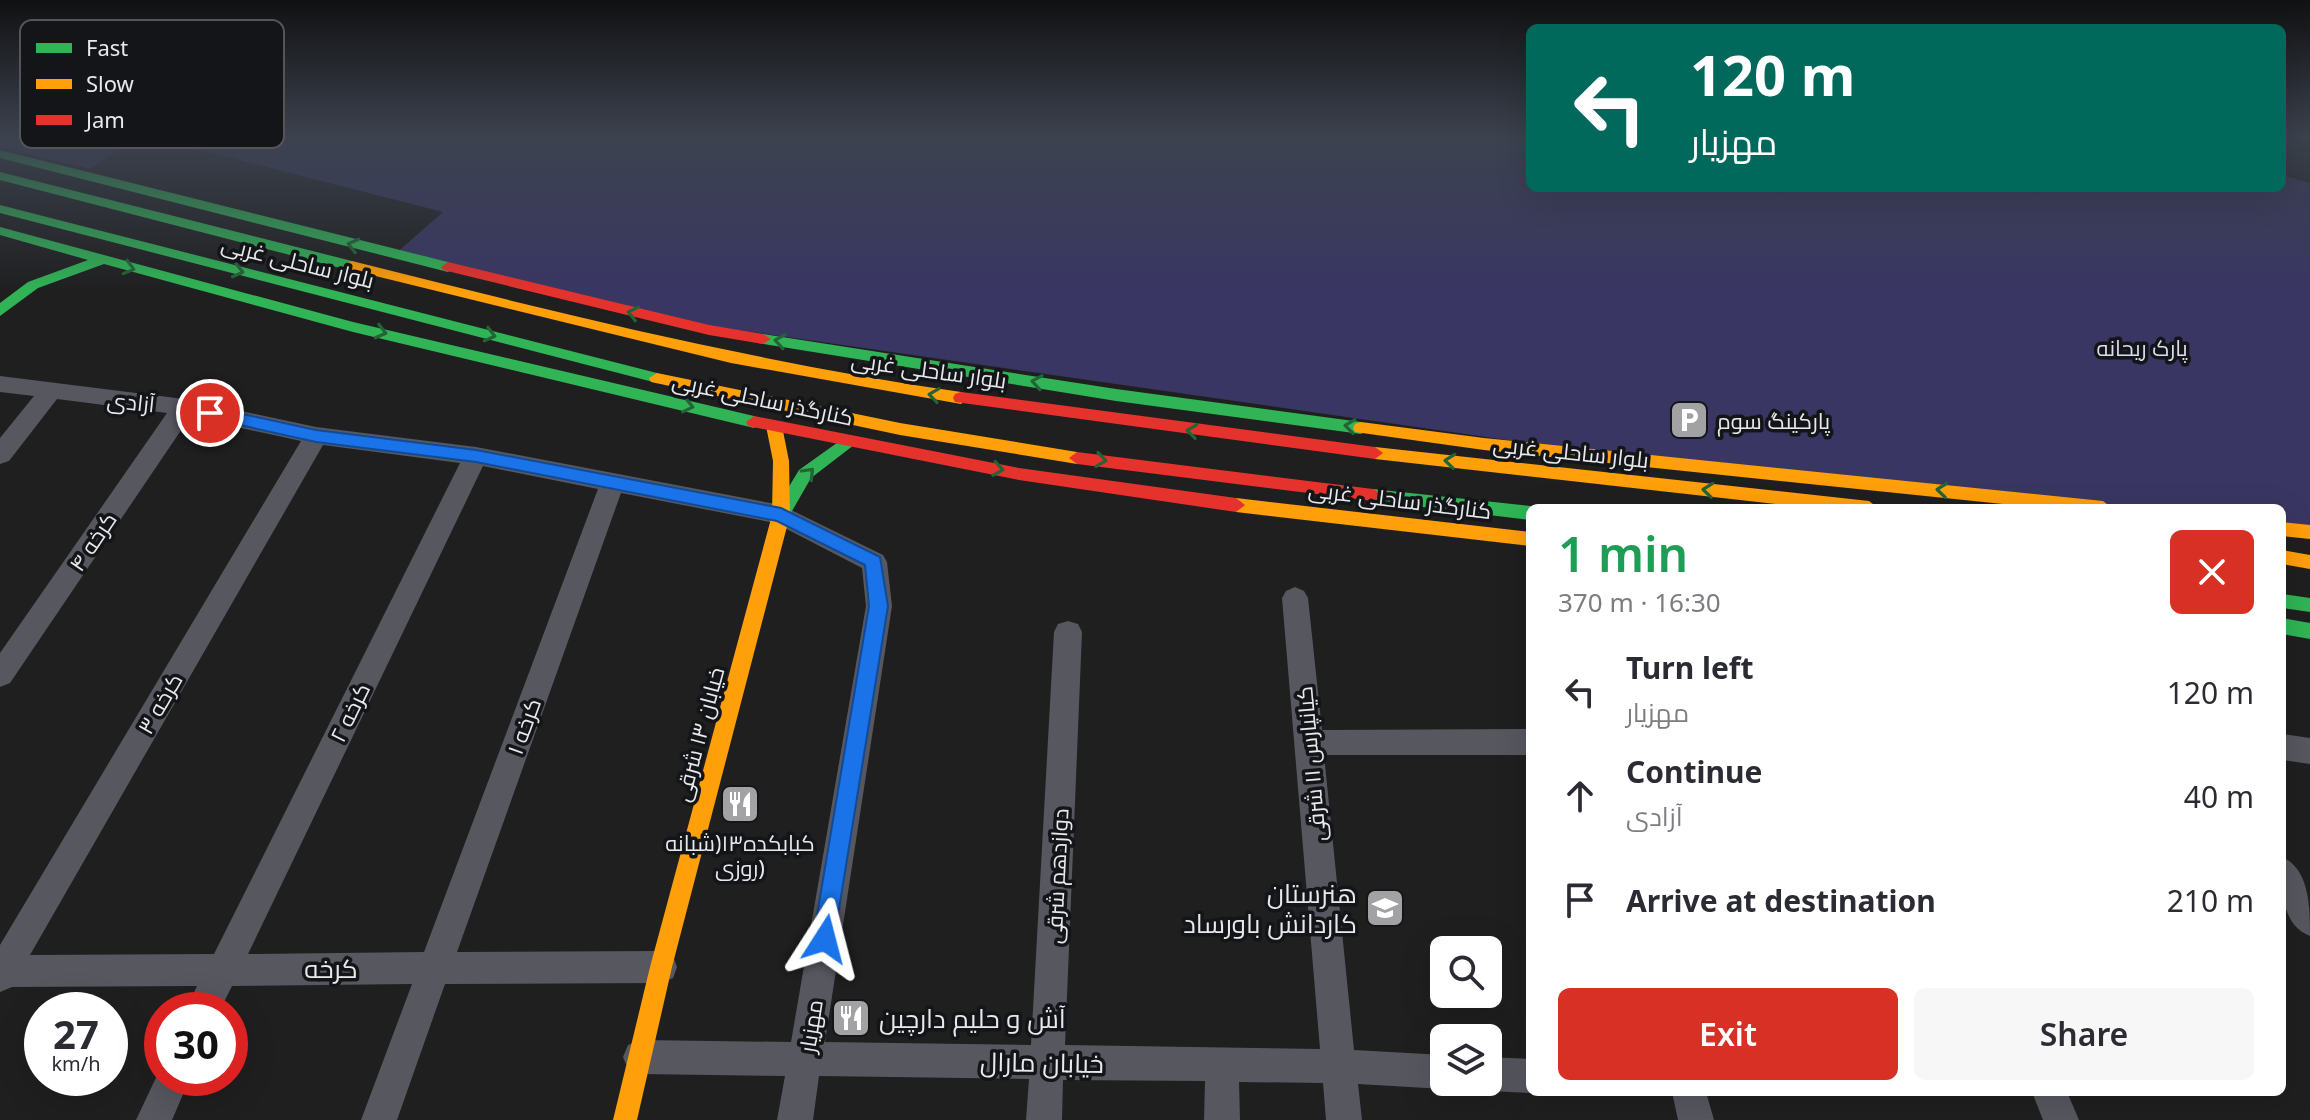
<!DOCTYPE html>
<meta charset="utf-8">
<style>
body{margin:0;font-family:"Noto Sans",Cairo,sans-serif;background:#f7f7f7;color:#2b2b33;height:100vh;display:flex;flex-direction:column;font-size:30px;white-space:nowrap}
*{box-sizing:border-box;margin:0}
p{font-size:26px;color:#7c7c81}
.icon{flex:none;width:44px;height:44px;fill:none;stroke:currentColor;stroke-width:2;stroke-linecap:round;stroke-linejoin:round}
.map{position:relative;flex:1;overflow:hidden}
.panel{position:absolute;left:1526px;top:504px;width:760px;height:592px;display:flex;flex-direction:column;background:#fff;border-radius:12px;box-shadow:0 8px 32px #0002}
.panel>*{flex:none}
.guide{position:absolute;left:1526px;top:24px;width:760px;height:168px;border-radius:12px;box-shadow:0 8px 32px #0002;background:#00695c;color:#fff;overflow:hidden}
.buttons{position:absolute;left:1430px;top:936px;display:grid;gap:16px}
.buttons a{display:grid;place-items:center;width:72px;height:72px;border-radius:12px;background:#fff;box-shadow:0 8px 32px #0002;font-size:40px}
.speed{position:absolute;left:24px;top:992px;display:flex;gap:16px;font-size:40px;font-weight:700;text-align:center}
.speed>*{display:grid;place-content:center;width:104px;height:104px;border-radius:50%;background:#fff;box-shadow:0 8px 32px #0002;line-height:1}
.speed small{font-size:20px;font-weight:400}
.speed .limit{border:12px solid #d22;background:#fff;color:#111}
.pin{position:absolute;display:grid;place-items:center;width:68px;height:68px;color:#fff;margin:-34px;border:4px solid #fff;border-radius:50%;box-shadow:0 2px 8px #0007}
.me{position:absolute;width:88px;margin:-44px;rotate:9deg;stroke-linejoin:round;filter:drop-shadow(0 0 6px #0008)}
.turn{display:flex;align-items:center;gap:28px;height:168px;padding:0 32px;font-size:36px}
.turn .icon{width:104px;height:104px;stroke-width:2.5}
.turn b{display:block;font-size:56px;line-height:68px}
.round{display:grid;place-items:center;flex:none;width:84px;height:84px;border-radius:12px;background:#f7f7f7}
.head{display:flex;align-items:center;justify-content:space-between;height:136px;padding:0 32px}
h1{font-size:48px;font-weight:600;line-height:60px;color:#1e9e55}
.primary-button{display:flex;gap:16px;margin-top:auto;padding:16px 32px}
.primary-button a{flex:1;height:92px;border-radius:12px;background:#d93025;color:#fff;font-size:32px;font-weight:600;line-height:92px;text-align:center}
.primary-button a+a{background:#f7f7f7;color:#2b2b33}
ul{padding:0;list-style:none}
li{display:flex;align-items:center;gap:24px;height:104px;padding:0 32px}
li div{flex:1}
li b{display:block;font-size:30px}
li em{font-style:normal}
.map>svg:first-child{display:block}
.green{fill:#393663}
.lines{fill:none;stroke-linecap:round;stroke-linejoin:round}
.street{fill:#575760;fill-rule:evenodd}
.fast{fill:#30b455;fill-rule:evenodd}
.slow{fill:#ff9f0a;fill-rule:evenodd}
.jam{fill:#e5322d;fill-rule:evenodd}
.oneway{stroke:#226436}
.route{fill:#1a73e8;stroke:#114b97;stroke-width:2}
.labels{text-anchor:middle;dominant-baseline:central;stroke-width:7;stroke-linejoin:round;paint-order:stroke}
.street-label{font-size:22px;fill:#e8e9eb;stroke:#141518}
.park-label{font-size:22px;fill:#dbdcef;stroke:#141518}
.poi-label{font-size:22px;fill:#e8e9eb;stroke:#141518;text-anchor:start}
.near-poi-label{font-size:26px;fill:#e8e9eb;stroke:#141518;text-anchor:end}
.near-street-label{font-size:26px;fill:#e8e9eb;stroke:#141518}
.key{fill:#141518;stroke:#545557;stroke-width:2}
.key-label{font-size:22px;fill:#e8e9eb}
</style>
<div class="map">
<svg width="2310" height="1120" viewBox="0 0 2310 1120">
<rect width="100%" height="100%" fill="#1f1f20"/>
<!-- green -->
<g class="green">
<path d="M 0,136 L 141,136 L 90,169 L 0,148 Z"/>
<path d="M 145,136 L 1530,136 L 1530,188 L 2282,188 L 2282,175 L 2310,183 L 2310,532 L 2282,528 L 2282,508 L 2103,508 L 1815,484 L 654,318 L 394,255 L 443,212 Z"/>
</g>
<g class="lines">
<!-- street -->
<g class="street">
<path d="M 0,376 L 184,399 L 316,427 L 476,447 L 781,505 L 883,555 L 887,562 L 892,606 L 825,1042 L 1031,1045 L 1054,632 L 1058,624 L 1068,621 L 1078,624 L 1082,632 L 1065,1045 L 1320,1049 L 1282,598 L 1286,591 L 1295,587 L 1304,591 L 1308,598 L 1322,730 L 1530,729 L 1530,755 L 1324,755 L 1354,1050 L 1444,1055 L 1444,1082 L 1456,1084 L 1444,1089 L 1358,1084 L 1362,1120 L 1326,1120 L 1323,1083 L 1239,1082 L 1240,1120 L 1204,1120 L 1205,1081 L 1063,1080 L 1062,1120 L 1026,1120 L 1029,1079 L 819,1076 L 813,1120 L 777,1120 L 785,1076 L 640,1074 L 628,1069 L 623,1057 L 628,1045 L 640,1040 L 791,1042 L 866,606 L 862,568 L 775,523 L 621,493 L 457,952 L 661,951 L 673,956 L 677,967 L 673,978 L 661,983 L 445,984 L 397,1120 L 361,1120 L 412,984 L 232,986 L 220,1010 L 186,1010 L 197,986 L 12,987 L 0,992 L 0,945 L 301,441 L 190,417 L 10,683 L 0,687 L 0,653 L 167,413 L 57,399 L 9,461 L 0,464 L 0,438 L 34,396 L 0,392 ZM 323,445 L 460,463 L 214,954 L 30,955 ZM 483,466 L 598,489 L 424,952 L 248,954 Z"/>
<path d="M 2282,734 L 2310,738 L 2310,764 L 2282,760 Z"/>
<path d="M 2282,857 C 2310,869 2310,908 2310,936 C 2279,924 2282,885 2282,857 Z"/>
<path d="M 1488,1057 L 1530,1059 L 1530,1092 L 1533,1092 L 1530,1093 L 1488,1091 L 1476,1086 L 1474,1082 L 1488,1082 Z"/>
<path d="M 162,1065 L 162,1078 L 190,1078 L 172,1120 L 136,1120 Z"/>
<path d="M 1672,1092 L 1706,1092 L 1714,1120 L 1678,1120 Z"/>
<path d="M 2032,1092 L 2067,1092 L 2079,1120 L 2043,1120 Z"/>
</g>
<!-- fast -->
<g class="fast">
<path d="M 0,150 L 448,262 L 455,267 L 448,272 L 0,158 Z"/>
<path d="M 0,172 L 352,261 L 359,266 L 352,271 L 0,180 Z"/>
<path d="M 0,205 L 657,373 L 665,378 L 657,383 L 0,213 Z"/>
<path d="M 0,227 L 353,322 L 754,416 L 762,422 L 754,428 L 353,332 L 104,264 L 38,288 L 0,316 L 0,303 L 28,282 L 88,260 L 0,235 Z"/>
<path d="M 763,334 L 1116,389 L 1361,422 L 1369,428 L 1361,434 L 1116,401 L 758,343 L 755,339 L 758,335 Z"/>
<path d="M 848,435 L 856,441 L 854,445 L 811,478 L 788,518 L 776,518 L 773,513 L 799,470 Z"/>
<path d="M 1373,489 L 1530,506 L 1535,508 L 1530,508 L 1530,520 L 1373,501 L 1364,495 Z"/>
<path d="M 2282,594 L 2310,598 L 2310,612 L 2282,608 Z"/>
<path d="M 2282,618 L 2310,623 L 2310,639 L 2282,634 Z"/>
</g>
<!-- slow -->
<g class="slow">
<path d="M 352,261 C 554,312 755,362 961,392 L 969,398 L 961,404 L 731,363 L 347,269 L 347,263 Z"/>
<path d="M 657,373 L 900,423 L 1077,452 L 1085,458 L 1077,464 L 900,435 L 651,382 L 649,378 Z"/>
<path d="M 774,420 L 782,426 L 789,461 L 790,515 L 672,967 L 637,1120 L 613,1120 L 650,967 L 772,515 L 773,461 L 766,426 Z"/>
<path d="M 1361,422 L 1484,438 L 2103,501 L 2112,508 L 2040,508 L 1484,450 L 1355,432 L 1353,428 L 1355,424 Z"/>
<path d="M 1375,447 L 1869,501 L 1878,508 L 1811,508 L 1375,459 L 1367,453 Z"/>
<path d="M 1236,498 L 1530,532 L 1530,546 L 1236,512 L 1227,505 Z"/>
<path d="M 2282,522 L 2310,525 L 2310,539 L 2282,536 Z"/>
<path d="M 2282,550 L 2310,555 L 2310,569 L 2282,564 Z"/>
</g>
<!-- jam -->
<g class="jam">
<path d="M 448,262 L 709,325 L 763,334 L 771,339 L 763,344 L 709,335 L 443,270 L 441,267 Z"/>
<path d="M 961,392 L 1375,447 L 1383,453 L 1375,459 L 955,402 L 953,398 L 955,394 Z"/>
<path d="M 754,416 L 1019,468 L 1236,498 L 1245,505 L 1236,512 L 1019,480 L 748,426 L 746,422 Z"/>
<path d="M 1077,452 L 1373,489 L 1382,495 L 1373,501 L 1077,464 L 1069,458 Z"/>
</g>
</g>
<!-- one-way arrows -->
<defs><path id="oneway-chevron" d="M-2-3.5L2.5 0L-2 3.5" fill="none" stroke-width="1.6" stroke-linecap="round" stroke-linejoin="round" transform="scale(2)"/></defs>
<g class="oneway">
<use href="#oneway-chevron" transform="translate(353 245) rotate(-166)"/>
<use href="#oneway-chevron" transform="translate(129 268) rotate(16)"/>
<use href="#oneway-chevron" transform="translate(238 271) rotate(14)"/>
<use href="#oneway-chevron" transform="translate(633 313) rotate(-167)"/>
<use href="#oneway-chevron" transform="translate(381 332) rotate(14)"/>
<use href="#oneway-chevron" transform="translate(490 335) rotate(14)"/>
<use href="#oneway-chevron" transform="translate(780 341) rotate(-171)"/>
<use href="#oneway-chevron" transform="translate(1037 382) rotate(-171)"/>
<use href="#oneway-chevron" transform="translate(934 395) rotate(-172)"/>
<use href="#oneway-chevron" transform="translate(688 406) rotate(13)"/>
<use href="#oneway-chevron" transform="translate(1350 426) rotate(-172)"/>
<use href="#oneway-chevron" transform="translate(1192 431) rotate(-173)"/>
<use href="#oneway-chevron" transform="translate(1101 460) rotate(8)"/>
<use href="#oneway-chevron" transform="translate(1450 461) rotate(-174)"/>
<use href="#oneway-chevron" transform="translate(998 469) rotate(9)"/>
<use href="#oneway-chevron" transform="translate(809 473) rotate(-46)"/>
<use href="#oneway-chevron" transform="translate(1708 490) rotate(-174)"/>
<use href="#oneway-chevron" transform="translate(1942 490) rotate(-174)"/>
</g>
<!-- sky -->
<linearGradient id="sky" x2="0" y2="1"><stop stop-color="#111112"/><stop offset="0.47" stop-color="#3c424e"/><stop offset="1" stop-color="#3c424e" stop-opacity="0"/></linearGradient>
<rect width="2310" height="292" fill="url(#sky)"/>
<!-- route -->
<path class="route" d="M 210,407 L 316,430 L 476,450 L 781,508 L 880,557 L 888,606 L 833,946 L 825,949 L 817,946 L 813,939 L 869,606 L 865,565 L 777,521 L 476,462 L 316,442 L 204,417 L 202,413 L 204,408 Z"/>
<!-- icons -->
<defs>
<g id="parking-square" transform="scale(2)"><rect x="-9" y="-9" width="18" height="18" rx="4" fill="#a2a2a4" stroke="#141518"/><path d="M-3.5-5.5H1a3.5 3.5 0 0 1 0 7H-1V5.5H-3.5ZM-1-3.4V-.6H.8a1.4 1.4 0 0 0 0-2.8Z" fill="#fff"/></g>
<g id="restaurant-square" transform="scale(2)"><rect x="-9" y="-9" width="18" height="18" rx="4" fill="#a2a2a4" stroke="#141518"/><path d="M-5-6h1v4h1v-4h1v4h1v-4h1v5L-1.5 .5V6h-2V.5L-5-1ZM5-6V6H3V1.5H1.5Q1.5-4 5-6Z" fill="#fff"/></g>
<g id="school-square" transform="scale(2)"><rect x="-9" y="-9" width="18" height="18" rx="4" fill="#a2a2a4" stroke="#141518"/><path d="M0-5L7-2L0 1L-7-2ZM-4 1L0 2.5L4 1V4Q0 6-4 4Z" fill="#fff"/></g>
</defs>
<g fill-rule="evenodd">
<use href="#parking-square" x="1689" y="420"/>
<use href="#restaurant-square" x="740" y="804"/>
<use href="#school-square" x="1385" y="908"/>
<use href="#restaurant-square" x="851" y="1018"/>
</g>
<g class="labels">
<!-- street labels -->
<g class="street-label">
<text transform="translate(298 261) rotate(14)">بلوار ساحلی غربی</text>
<text transform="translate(929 369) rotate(8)">بلوار ساحلی غربی</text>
<text transform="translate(763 398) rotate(12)">کنارگذر ساحلی غربی</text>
<text transform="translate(131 401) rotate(6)">آزادی</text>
<text transform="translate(1571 451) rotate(6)">بلوار ساحلی غربی</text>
<text transform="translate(1400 499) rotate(7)">کنارگذر ساحلی غربی</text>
<text transform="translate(92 541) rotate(-56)">کرخه ۴</text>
<text transform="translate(159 703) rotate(-60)">کرخه ۳</text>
<text transform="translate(349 712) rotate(-64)">کرخه ۲</text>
<text transform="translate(523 726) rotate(-70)">کرخه ۱</text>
<text transform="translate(698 734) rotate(-75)">خیابان ۱۳ شرقی</text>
<text transform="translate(1310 764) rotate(-95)">کیانپارس ۱۱ شرقی</text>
<text transform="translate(1056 876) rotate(-87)">دوازدهم شرقی</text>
<text transform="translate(810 1026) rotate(-81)">مهزیار</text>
</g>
<!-- park labels -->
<g class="park-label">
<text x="2142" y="347">پارک ریحانه</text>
</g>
<!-- poi labels -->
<g class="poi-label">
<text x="1717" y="420">پارکینگ سوم</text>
<text x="740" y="842" text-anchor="middle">کبابکده۱۳(شبانه<tspan x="740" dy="25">روزی)</tspan></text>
</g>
<!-- near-poi labels -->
<g class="near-poi-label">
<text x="1357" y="893">هنرستان<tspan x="1357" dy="30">کاردانش باورساد</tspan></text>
<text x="879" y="1018" text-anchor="start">آش و حلیم دارچین</text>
</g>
<!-- near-street labels -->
<g class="near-street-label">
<text x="331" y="968">کرخه</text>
<text transform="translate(1042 1062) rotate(1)">خیابان مارال</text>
</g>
</g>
<!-- legend -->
<rect x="20" y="20" width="264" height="128" rx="12" class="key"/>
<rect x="36" y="43" width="36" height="10" fill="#30b455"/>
<rect x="36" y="79" width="36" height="10" fill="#ff9f0a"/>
<rect x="36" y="115" width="36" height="10" fill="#e5322d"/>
<g class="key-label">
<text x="86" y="56">Fast</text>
<text x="86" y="92">Slow</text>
<text x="86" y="128">Jam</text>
</g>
</svg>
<div class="buttons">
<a><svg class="icon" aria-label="search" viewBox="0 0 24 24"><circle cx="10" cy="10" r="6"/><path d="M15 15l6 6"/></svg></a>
<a><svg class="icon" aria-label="layers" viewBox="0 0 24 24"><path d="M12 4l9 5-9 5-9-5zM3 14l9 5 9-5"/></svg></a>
</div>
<div class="speed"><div>27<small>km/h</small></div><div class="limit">30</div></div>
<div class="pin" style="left:210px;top:413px;background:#d93025"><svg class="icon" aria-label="arrive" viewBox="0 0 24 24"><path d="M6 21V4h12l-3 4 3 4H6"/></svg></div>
<svg class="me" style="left:825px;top:939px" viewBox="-20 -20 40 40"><path d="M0-17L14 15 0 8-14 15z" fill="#1a73e8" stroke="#fff" stroke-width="4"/></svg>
<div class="guide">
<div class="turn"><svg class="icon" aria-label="left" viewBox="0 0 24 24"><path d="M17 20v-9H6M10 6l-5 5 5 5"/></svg><div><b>120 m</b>مهزیار</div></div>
</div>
<section class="panel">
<div class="head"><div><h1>1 min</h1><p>370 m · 16:30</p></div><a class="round" style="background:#d93025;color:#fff"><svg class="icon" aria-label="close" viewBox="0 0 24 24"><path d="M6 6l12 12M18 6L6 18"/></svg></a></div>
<ul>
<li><svg class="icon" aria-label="left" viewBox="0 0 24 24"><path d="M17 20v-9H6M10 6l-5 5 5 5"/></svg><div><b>Turn left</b><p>مهزیار</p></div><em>120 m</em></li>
<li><svg class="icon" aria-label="ahead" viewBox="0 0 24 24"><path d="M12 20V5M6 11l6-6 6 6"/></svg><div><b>Continue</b><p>آزادی</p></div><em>40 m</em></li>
<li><svg class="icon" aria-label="arrive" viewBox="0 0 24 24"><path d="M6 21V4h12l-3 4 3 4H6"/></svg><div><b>Arrive at destination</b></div><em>210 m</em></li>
</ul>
<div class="primary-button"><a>Exit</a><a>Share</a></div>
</section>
</div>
